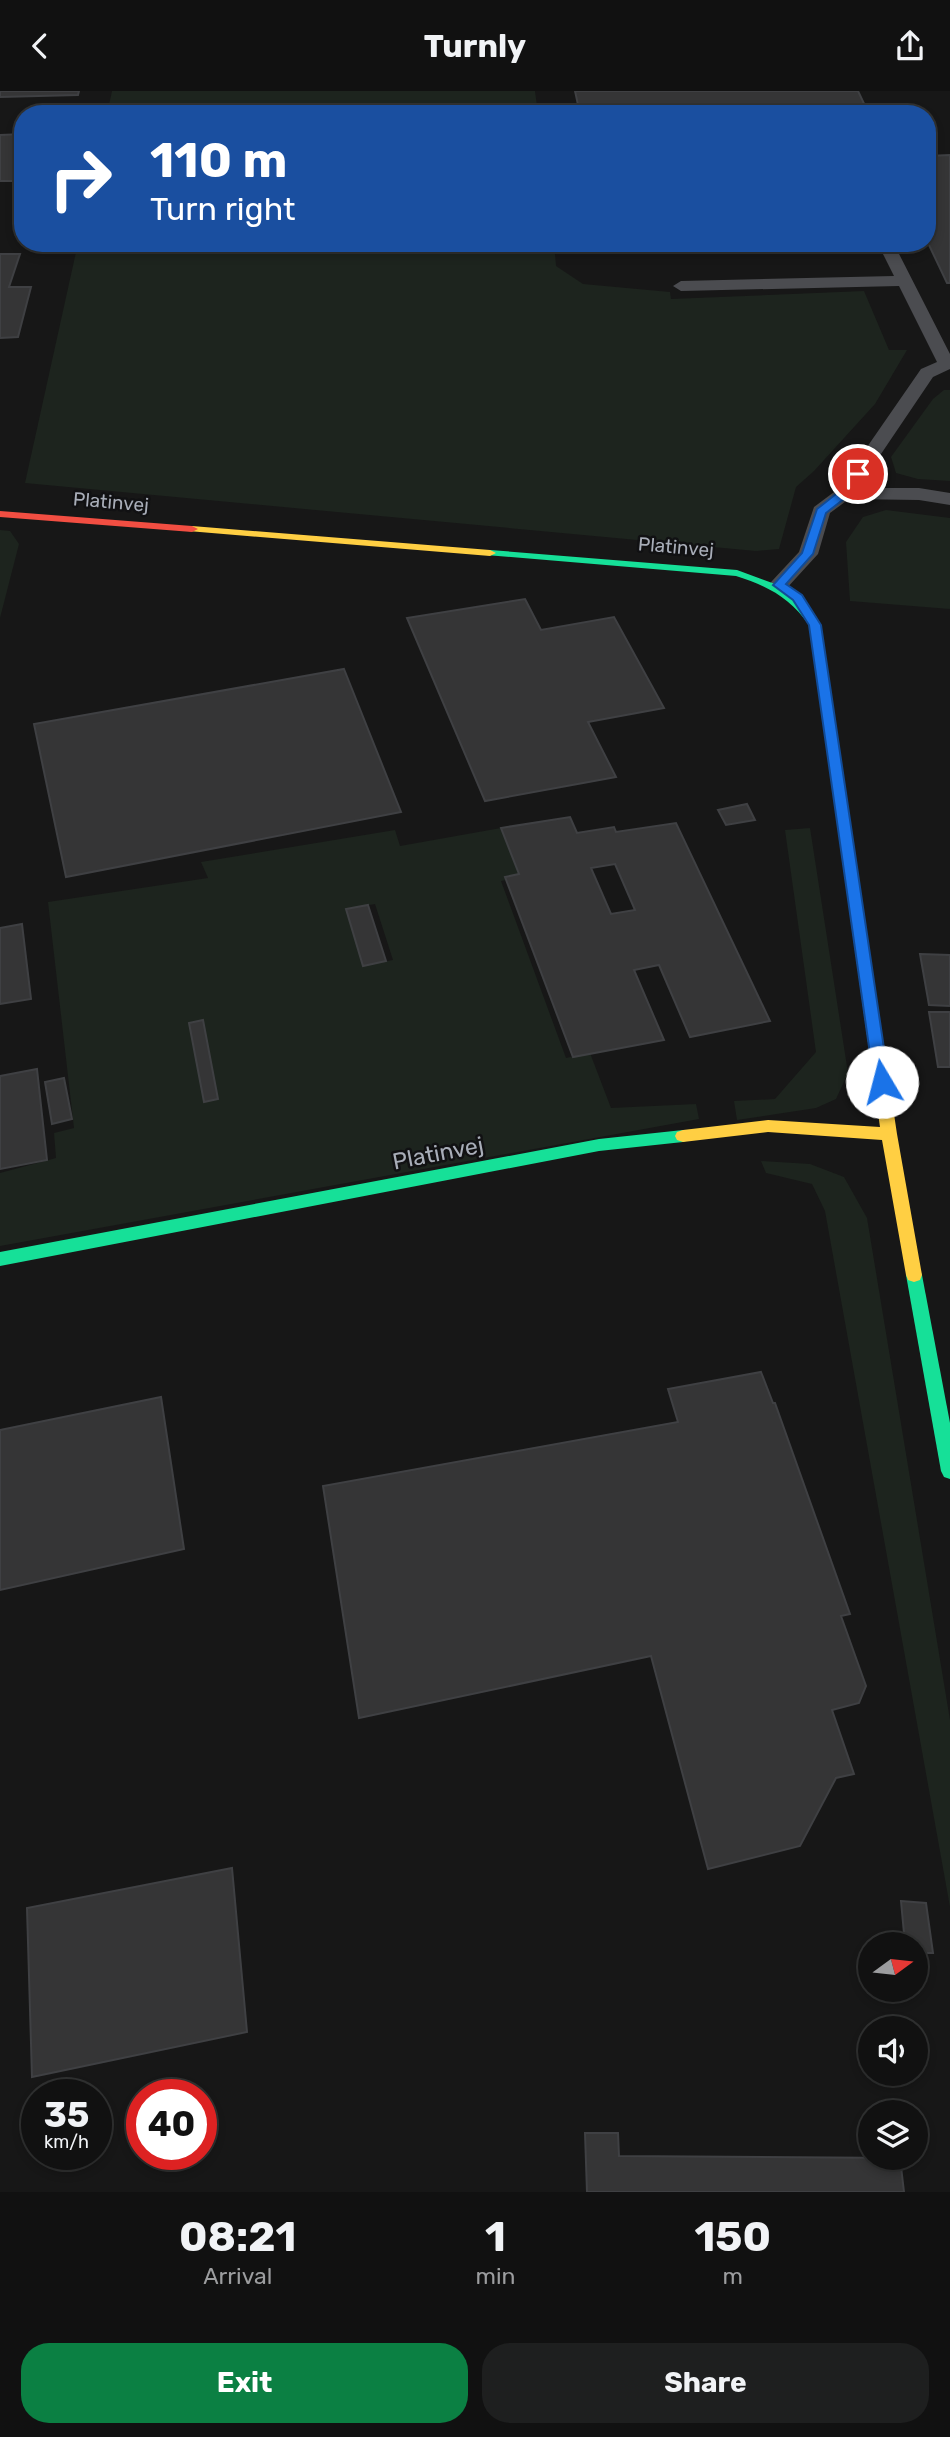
<!DOCTYPE html>
<style>
body{margin:0;font-family:Rubik,sans-serif;background:#1e1f1f;color:#f1f3f6;height:100vh;display:flex;flex-direction:column;font-size:26px;white-space:nowrap}
*{box-sizing:border-box;margin:0}
p{font-size:23px;color:#9c9d9f}
.icon{flex:none;width:38px;height:38px;fill:none;stroke:currentColor;stroke-width:2;stroke-linecap:round;stroke-linejoin:round}
.map{position:relative;height:2101px;overflow:hidden}
.panel{display:flex;flex-direction:column;background:#111;flex:1}
.panel>*{flex:none}
.guide{position:absolute;left:14px;top:14px;width:922px;height:147px;border-radius:28px;box-shadow:0 4px 10px #0003,0 0 0 2px #303131;background:#1a4fa0;color:#fff;overflow:hidden}
.needle{width:46px;rotate:75deg}
.tools{position:absolute;left:858px;top:1841px;display:grid;gap:14px}
.tools a{display:grid;place-items:center;width:70px;height:70px;border-radius:50%;background:#111;box-shadow:0 4px 10px #0003,0 0 0 2px #303131;font-size:35px}
.speed{position:absolute;left:21px;top:1988px;display:flex;gap:14px;font-size:35px;font-weight:700;text-align:center}
.speed>*{display:grid;place-content:center;width:91px;height:91px;border-radius:50%;background:#111;box-shadow:0 4px 10px #0003,0 0 0 2px #303131;line-height:1}
.speed small{font-size:18px;font-weight:400}
.speed .limit{border:10px solid #d22;background:#fff;color:#111}
.pin{position:absolute;display:grid;place-items:center;width:60px;height:60px;color:#fff;margin:-30px;border:4px solid #fff;border-radius:50%;box-shadow:0 2px 7px #0007}
.me{position:absolute;width:77px;margin:-38px;rotate:352deg;stroke-linejoin:round;filter:drop-shadow(0 0 5px #0008)}
.turn{display:flex;align-items:center;gap:24px;height:147px;padding:0 21px;font-size:32px}
.turn .icon{width:91px;height:91px;stroke-width:2.5}
.turn b{display:block;font-size:49px;line-height:60px}
.eta{display:flex;justify-content:space-evenly;align-items:center;height:119px;text-align:center}
.eta b{font-size:42px;font-weight:700;line-height:49px}
.button{display:flex;gap:14px;margin-top:auto;padding:14px 21px}
.button a{flex:1;height:80px;border-radius:28px;background:#0b8043;color:#fff;font-size:28px;font-weight:700;line-height:80px;text-align:center}
.button a+a{background:#1e1f1f;color:#f1f3f6}
header{display:flex;justify-content:space-between;align-items:center;height:91px;padding:0 21px;background:#111;font-size:32px;font-weight:700}
.map>svg:first-child{display:block}
.green{fill:#1d241e;fill-rule:evenodd}
.building{fill:#353536;stroke:#3f4043;stroke-width:2;fill-rule:evenodd}
.lines{fill:none;stroke-linecap:round;stroke-linejoin:round}
.lane{fill:#4b4c50;fill-rule:evenodd}
.fast{fill:#16e098;fill-rule:evenodd}
.slow{fill:#ffcf43;fill-rule:evenodd}
.jam{fill:#f24e42;fill-rule:evenodd}
.route{fill:#1a73e8;stroke:#114b97;stroke-width:2}
.labels{text-anchor:middle;dominant-baseline:central;stroke-width:5;stroke-linejoin:round;paint-order:stroke}
.far-street-label{font-size:19px;fill:#a8adb8;stroke:#111113}
.street-label{font-size:23px;fill:#a8adb8;stroke:#111113}
</style>
<header><svg class="icon" aria-label="back" viewBox="0 0 24 24"><path d="M15 5l-7 7 7 7"/></svg>Turnly<svg class="icon" aria-label="share" viewBox="0 0 24 24"><path d="M12 15V3M7 8l5-5 5 5M5 13v7h14v-7"/></svg></header>
<div class="map">
<svg width="950" height="2101" viewBox="0 0 950 2101">
<rect width="100%" height="100%" fill="#171717"/>
<!-- green -->
<g class="green">
<path d="M 112,0 L 535,0 L 538,23 L 107,23 Z"/>
<path d="M 78,152 L 554,152 L 556,175 L 583,193 L 670,201 L 671,208 L 864,200 L 889,259 L 907,259 L 875,313 L 814,380 L 796,396 L 779,458 L 756,460 L 25,392 Z"/>
<path d="M 944,299 L 950,299 L 950,390 L 918,388 L 896,382 L 891,366 L 933,308 Z"/>
<path d="M 886,419 L 950,427 L 950,518 L 850,510 L 846,451 L 863,426 Z"/>
<path d="M 0,439 L 10,440 L 19,453 L 0,527 Z"/>
<path d="M 501,737 L 519,783 L 505,786 L 506,789 L 501,790 L 566,967 L 590,962 L 611,1017 L 696,1013 L 699,1028 L 0,1155 L 0,1082 L 56,1067 L 54,1042 L 74,1037 L 48,811 L 208,787 L 201,771 L 395,739 L 400,755 ZM 375,813 L 393,869 L 363,875 L 346,818 Z"/>
<path d="M 810,737 L 848,982 L 836,1008 L 816,1017 L 737,1029 L 734,1010 L 775,1008 L 816,961 L 785,739 Z"/>
<path d="M 761,1070 L 810,1073 L 844,1086 L 867,1127 L 950,1629 L 950,1816 L 825,1120 L 812,1093 L 766,1082 Z"/>
</g>
<!-- building -->
<g class="building">
<path d="M 0,0 L 79,0 L 78,4 L 0,6 Z"/>
<path d="M 575,0 L 858,0 L 869,23 L 580,23 Z"/>
<path d="M 23,43 L 23,72 L 18,90 L 0,90 L 0,44 Z"/>
<path d="M 950,64 L 950,192 L 947,192 L 928,152 L 928,65 Z"/>
<path d="M 607,152 L 914,152 L 608,159 Z"/>
<path d="M 0,163 L 20,163 L 9,196 L 31,196 L 18,246 L 0,247 Z"/>
<path d="M 525,508 L 541,539 L 614,526 L 664,617 L 588,631 L 616,686 L 485,710 L 407,527 Z"/>
<path d="M 344,578 L 401,721 L 66,786 L 34,633 Z"/>
<path d="M 747,713 L 755,729 L 726,734 L 718,719 Z"/>
<path d="M 570,726 L 577,742 L 614,736 L 616,741 L 676,732 L 770,930 L 690,946 L 659,874 L 634,879 L 664,949 L 573,966 L 505,786 L 519,783 L 501,737 ZM 615,773 L 635,819 L 611,823 L 591,777 Z"/>
<path d="M 368,814 L 386,870 L 363,875 L 346,818 Z"/>
<path d="M 22,833 L 31,908 L 0,913 L 0,837 Z"/>
<path d="M 920,863 L 950,864 L 950,915 L 929,914 Z"/>
<path d="M 929,921 L 950,921 L 950,976 L 938,976 Z"/>
<path d="M 203,929 L 218,1008 L 204,1011 L 189,932 Z"/>
<path d="M 37,978 L 47,1069 L 0,1078 L 0,985 Z"/>
<path d="M 64,987 L 72,1028 L 52,1033 L 45,991 Z"/>
<path d="M 761,1281 L 773,1312 L 775,1312 L 850,1523 L 841,1525 L 866,1595 L 859,1612 L 832,1619 L 854,1683 L 836,1687 L 800,1755 L 708,1778 L 651,1565 L 359,1627 L 323,1395 L 678,1331 L 668,1298 Z"/>
<path d="M 161,1306 L 184,1458 L 0,1499 L 0,1339 Z"/>
<path d="M 232,1777 L 247,1941 L 32,1986 L 27,1817 Z"/>
<path d="M 901,1810 L 926,1812 L 933,1862 L 915,1862 L 915,1853 L 905,1853 Z"/>
<path d="M 585,2042 L 618,2042 L 619,2065 L 900,2067 L 904,2101 L 587,2101 Z"/>
</g>
<g class="lines">
<!-- lane -->
<path class="lane" d="M 881,152 L 893,152 L 895,155 L 950,263 L 950,278 L 933,286 L 858,397 L 919,397 L 950,402 L 950,414 L 919,409 L 849,408 L 830,422 L 818,463 L 786,498 L 772,498 L 769,494 L 772,490 L 799,461 L 814,416 L 838,398 L 921,278 L 937,271 L 899,195 L 681,200 L 673,195 L 681,190 L 894,185 L 879,155 Z"/>
<!-- fast -->
<g class="fast">
<path d="M 490,459 L 737,479 L 786,497 L 803,511 L 821,534 L 863,817 L 861,820 L 851,820 L 849,817 L 809,534 C 790,507 768,495 736,485 L 486,464 L 486,460 Z"/>
<path d="M 683,1039 L 689,1041 L 691,1045 L 689,1049 L 683,1051 L 599,1060 L 0,1175 L 0,1161 L 599,1048 Z"/>
<path d="M 914,1177 L 920,1179 L 922,1184 L 950,1332 L 950,1388 L 944,1386 L 941,1380 L 906,1184 L 908,1179 Z"/>
</g>
<!-- slow -->
<g class="slow">
<path d="M 192,435 L 490,459 L 496,462 L 490,465 L 188,440 L 188,436 Z"/>
<path d="M 856,812 L 863,817 L 897,1043 L 922,1184 L 920,1189 L 914,1191 L 908,1189 L 906,1184 L 882,1049 L 768,1041 L 683,1051 L 677,1049 L 675,1045 L 677,1041 L 683,1039 L 768,1029 L 880,1036 L 849,817 Z"/>
</g>
<!-- jam -->
<path class="jam" d="M 0,420 L 192,435 L 198,438 L 192,441 L 0,426 Z"/>
</g>
<!-- route -->
<path class="route" d="M 854,381 L 863,383 L 849,404 L 826,422 L 813,463 L 786,493 L 802,504 L 821,534 L 889,991 L 882,997 L 874,991 L 809,534 L 793,509 L 773,494 L 802,462 L 817,418 L 841,399 Z"/>
<g class="labels">
<!-- far-street labels -->
<g class="far-street-label">
<text transform="translate(111 411) rotate(5)">Platinvej</text>
<text transform="translate(676 456) rotate(5)">Platinvej</text>
</g>
<!-- street labels -->
<g class="street-label">
<text transform="translate(438 1062) rotate(-11)">Platinvej</text>
</g>
</g>
</svg>
<div class="tools">
<a><svg class="needle" viewBox="-14 -14 28 28"><path d="M0-13l5 13h-10z" fill="#e53935"/><path d="M0 13l5-13h-10z" fill="#9c9d9f"/></svg></a>
<a><svg class="icon" aria-label="sound" viewBox="0 0 24 24"><path d="M4 9h4l5-4v14l-5-4H4zM17 9q2 3 0 6"/></svg></a>
<a><svg class="icon" aria-label="layers" viewBox="0 0 24 24"><path d="M12 4l9 5-9 5-9-5zM3 14l9 5 9-5"/></svg></a>
</div>
<div class="speed"><div>35<small>km/h</small></div><div class="limit">40</div></div>
<div class="pin" style="left:858px;top:383px;background:#d93025"><svg class="icon" aria-label="arrive" viewBox="0 0 24 24"><path d="M6 21V4h12l-3 4 3 4H6"/></svg></div>
<svg class="me" style="left:882px;top:991px" viewBox="-20 -20 40 40"><circle r="19" fill="#fff"/><path d="M0-13L10 11 0 6-10 11z" fill="#1a73e8"/></svg>
<div class="guide">
<div class="turn"><svg class="icon" aria-label="right" viewBox="0 0 24 24"><path d="M7 20v-9h11M14 6l5 5-5 5"/></svg><div><b>110 m</b>Turn right</div></div>
</div>
</div>
<section class="panel">
<div class="eta">
<div><b>08:21</b><p>Arrival</p></div>
<div><b>1</b><p>min</p></div>
<div><b>150</b><p>m</p></div>
</div>
<div class="button"><a>Exit</a><a>Share</a></div>
</section>
